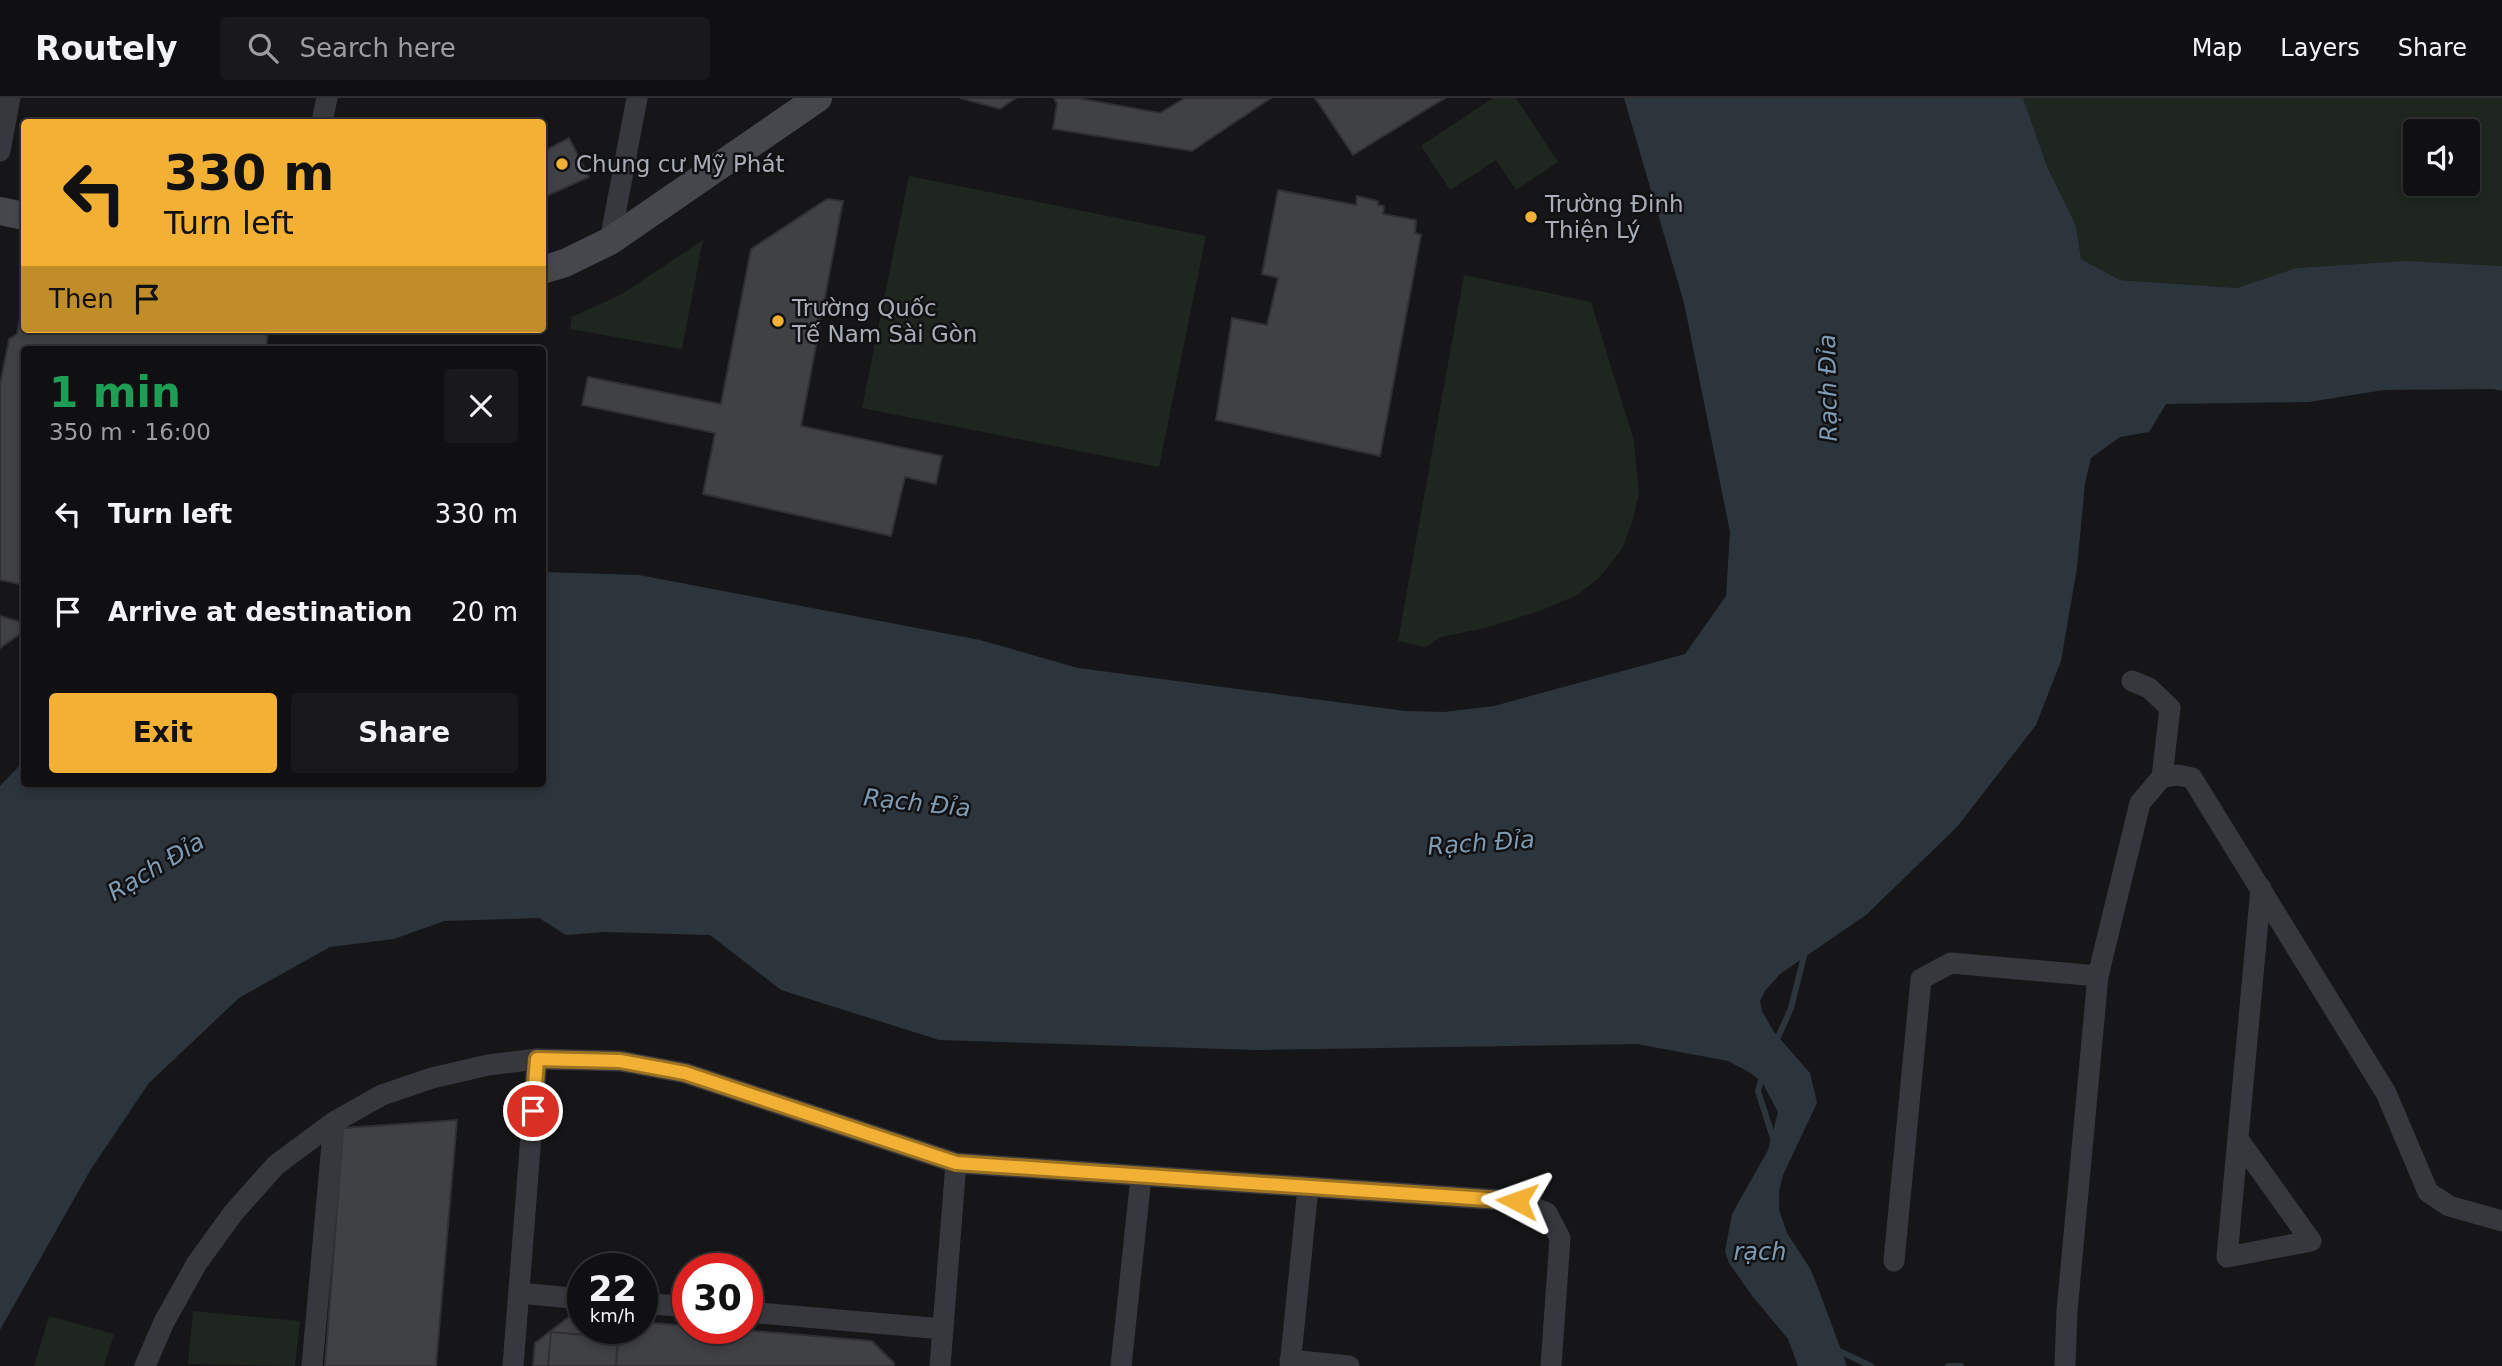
<!DOCTYPE html>
<meta charset="utf-8">
<style>
body{margin:0;font-family:"DejaVu Sans",sans-serif;background:#19191b;color:#f1f3f6;height:100vh;display:flex;flex-direction:column;font-size:26px;white-space:nowrap}
*{box-sizing:border-box;margin:0}
p{font-size:23px;color:#9c9d9f}
.icon{flex:none;width:38px;height:38px;fill:none;stroke:currentColor;stroke-width:2;stroke-linecap:round;stroke-linejoin:round}
.map{position:relative;flex:1;overflow:hidden}
.side{position:absolute;left:21px;top:248px;width:525px;height:441px;display:flex;flex-direction:column;background:#101012;border-radius:7px;box-shadow:0 4px 10px #0003,0 0 0 2px #303032}
.side>*{flex:none}
.hud{position:absolute;left:21px;top:21px;width:525px;height:214px;border-radius:7px;box-shadow:0 4px 10px #0003,0 0 0 2px #303032;background:#f2b134;color:#111;overflow:hidden}
.fabs{position:absolute;left:2403px;top:21px;display:grid;gap:14px}
.fabs a{display:grid;place-items:center;width:77px;height:77px;border-radius:7px;background:#101012;box-shadow:0 4px 10px #0003,0 0 0 2px #303032;font-size:35px}
.speed{position:absolute;left:567px;top:1155px;display:flex;gap:14px;font-size:35px;font-weight:700;text-align:center}
.speed>*{display:grid;place-content:center;width:91px;height:91px;border-radius:50%;background:#101012;box-shadow:0 4px 10px #0003,0 0 0 2px #303032;line-height:1}
.speed small{font-size:18px;font-weight:400}
.speed .limit{border:10px solid #d22;background:#fff;color:#111}
.pin{position:absolute;display:grid;place-items:center;width:60px;height:60px;color:#fff;margin:-30px;border:4px solid #fff;border-radius:50%;box-shadow:0 2px 7px #0007}
.me{position:absolute;width:77px;margin:-38px;rotate:274deg;stroke-linejoin:round;filter:drop-shadow(0 0 5px #0008)}
.turn{display:flex;align-items:center;gap:24px;height:147px;padding:0 28px;font-size:32px}
.turn .icon{width:91px;height:91px;stroke-width:2.5}
.turn b{display:block;font-size:49px;line-height:60px}
.then{display:flex;align-items:center;height:66px;padding:0 28px;background:#0003;gap:14px;font-size:26px}
.round{display:grid;place-items:center;flex:none;width:74px;height:74px;border-radius:7px;background:#19191b}
.headline{display:flex;align-items:center;justify-content:space-between;height:119px;padding:0 28px}
h1{font-size:42px;font-weight:700;line-height:52px;color:#1e9e55}
.primary-button{display:flex;gap:14px;margin-top:auto;padding:14px 28px}
.primary-button a{flex:1;height:80px;border-radius:7px;background:#f2b134;color:#111;font-size:28px;font-weight:700;line-height:80px;text-align:center}
.primary-button a+a{background:#19191b;color:#f1f3f6}
ul{padding:0;list-style:none}
li{display:flex;align-items:center;gap:21px;height:98px;padding:0 28px}
li div{flex:1}
li b{display:block;font-size:26px}
li em{font-style:normal}
header{display:flex;align-items:center;gap:42px;box-sizing:border-box;height:98px;padding:0 35px;background:#101012;border-bottom:2px solid #303032}
header strong{font-size:33px}
nav{display:flex;gap:38px;margin-inline-start:auto;font-size:24px}
.search{width:490px;height:63px;background:#19191b;display:flex;align-items:center;gap:18px;box-sizing:border-box;padding:0 24px;border-radius:7px;color:#9c9d9f;font-size:26px}
.map>svg:first-child{display:block}
.green{fill:#1e261f;fill-rule:evenodd}
.water{fill:#2c353c}
.lines{fill:none;stroke-linecap:round;stroke-linejoin:round}
.stream{stroke:#2c353c;stroke-width:6}
.building{fill:#404145;stroke:#303034;stroke-width:2}
.street{stroke:#37383d;stroke-width:21}
.secondary{stroke:#45474d;stroke-width:28}
.route-casing{stroke:#9d7322;stroke-width:18}
.route{stroke:#f2b134;stroke-width:12}
.poi-dot{fill:#f2b134;stroke:#111113;stroke-width:2.5}
.labels{text-anchor:middle;dominant-baseline:central;stroke-width:5;stroke-linejoin:round;paint-order:stroke}
.poi-label{font-size:23px;fill:#a8adb8;stroke:#111113;text-anchor:start}
.water-label{font-size:24px;font-style:italic;fill:#7f9bb3;stroke:#111113}
</style>
<header>
<strong>Routely</strong>
<div class="search"><svg class="icon" aria-label="search" viewBox="0 0 24 24"><circle cx="10" cy="10" r="6"/><path d="M15 15l6 6"/></svg>Search here</div>
<nav><a>Map</a><a>Layers</a><a>Share</a></nav>
</header>
<div class="map">
<svg width="2502" height="1268" viewBox="0 0 2502 1268">
<rect width="100%" height="100%" fill="#161618"/>
<!-- green -->
<g class="green">
<path d="M 1493,0 L 1516,0 L 1558,64 L 1516,92 L 1496,62 L 1450,92 L 1421,48 Z"/>
<path d="M 2023,0 L 2502,0 L 2502,168 L 2406,163 L 2296,170 L 2238,190 L 2120,182 L 2081,161 L 2076,128 L 2047,68 ZM 2415,33 L 2468,33 L 2468,86 L 2415,86 Z"/>
<path d="M 909,78 L 1206,138 L 1159,369 L 862,310 Z"/>
<path d="M 703,142 L 682,251 L 570,231 L 572,219 L 622,196 Z"/>
<path d="M 1464,177 L 1591,204 L 1634,343 L 1639,395 L 1632,425 L 1622,451 L 1598,481 L 1577,497 L 1540,513 L 1485,530 L 1441,539 L 1425,549 L 1398,543 Z"/>
<path d="M 193,1213 L 300,1223 L 295,1268 L 188,1266 Z"/>
<path d="M 49,1218 L 114,1236 L 104,1268 L 34,1268 Z"/>
</g>
<!-- water -->
<path class="water" d="M 1624,0 L 2023,0 L 2047,68 L 2076,128 L 2081,161 L 2120,182 L 2237,190 L 2296,170 L 2406,163 L 2502,168 L 2502,293 L 2493,291 L 2384,292 L 2309,304 L 2166,306 L 2149,334 L 2120,339 L 2091,360 L 2085,385 L 2077,470 L 2061,563 L 2036,627 L 1957,729 L 1866,817 L 1780,876 L 1765,893 L 1760,903 L 1762,913 L 1774,934 L 1810,975 L 1817,1005 L 1783,1077 L 1779,1093 L 1779,1112 L 1787,1135 L 1811,1172 L 1818,1190 L 1847,1268 L 1798,1268 L 1788,1241 L 1753,1199 L 1729,1165 L 1725,1153 L 1732,1116 L 1768,1052 L 1778,1014 L 1762,984 L 1749,974 L 1728,963 L 1637,946 L 1257,952 L 939,942 L 781,892 L 710,837 L 604,834 L 566,837 L 539,820 L 444,823 L 394,841 L 330,849 L 239,900 L 149,985 L 91,1071 L 0,1232 L 0,688 L 24,663 L 24,686 L 542,686 L 543,474 L 639,477 L 980,542 L 1078,570 L 1405,613 L 1444,614 L 1494,608 L 1685,556 L 1726,498 L 1730,434 L 1684,205 Z"/>
<g class="lines">
<!-- stream -->
<g class="stream">
<path d="M 1776,944 L 1791,910 L 1805,854"/>
<path d="M 1763,976 L 1758,993 L 1774,1043"/>
<path d="M 1835,1251 L 1871,1268"/>
<path d="M 1948,1268 L 1961,1268"/>
</g>
</g>
<!-- building -->
<g class="building">
<path d="M 960,0 L 1016,0 L 1000,11 Z"/>
<path d="M 1054,0 L 1077,0 L 1160,15 L 1185,0 L 1271,0 L 1192,53 L 1053,31 L 1057,6 Z"/>
<path d="M 1315,0 L 1445,0 L 1353,57 Z"/>
<path d="M 569,40 L 589,79 L 542,100 L 542,54 Z"/>
<path d="M 1278,92 L 1356,107 L 1357,98 L 1378,103 L 1378,107 L 1384,108 L 1383,116 L 1416,122 L 1415,135 L 1421,137 L 1380,358 L 1216,322 L 1232,220 L 1267,227 L 1278,180 L 1262,176 Z"/>
<path d="M 827,101 L 843,103 L 801,328 L 942,358 L 936,386 L 905,379 L 891,438 L 703,396 L 715,335 L 582,307 L 588,279 L 721,306 L 751,151 Z"/>
<path d="M 24,211 L 24,231 L 236,231 L 268,237 L 265,252 L 24,252 L 24,487 L 0,482 L 0,287 L 9,241 L 17,236 L 20,219 Z"/>
<path d="M 0,518 L 24,525 L 23,534 L 0,550 Z"/>
<path d="M 457,1022 L 436,1268 L 325,1268 L 343,1030 Z"/>
<path d="M 570,1218 L 583,1219 L 583,1230 L 642,1230 L 642,1224 L 688,1228 L 688,1230 L 721,1230 L 872,1243 L 894,1265 L 894,1268 L 533,1268 L 535,1245 Z"/>
<path d="M 551,1234 L 618,1240 L 616,1268 L 548,1268 Z"/>
</g>
<g class="lines">
<!-- street -->
<g class="street">
<path d="M 322,24 L 327,0"/>
<path d="M 0,53 L 10,0"/>
<path d="M 610,143 L 637,0"/>
<path d="M 2162,679 L 2178,677 L 2192,680 L 2386,995 L 2428,1094 L 2449,1108 L 2502,1123"/>
<path d="M 2238,1041 L 2311,1143 L 2227,1159 L 2261,790"/>
<path d="M 1894,1163 L 1921,881 L 1951,865 L 2098,878"/>
<path d="M 519,1195 L 583,1201"/>
<path d="M 642,1205 L 688,1209"/>
<path d="M 747,1214 L 943,1231"/>
<path d="M 1290,1262 L 1349,1268"/>
<path d="M 145,1268 L 164,1224 L 197,1165 L 234,1114 L 276,1067 L 334,1024 L 382,997 L 432,980 L 488,967 L 537,961 L 620,963 L 685,975 L 956,1065 L 1517,1103 L 1547,1115 L 1560,1140 L 1551,1268"/>
<path d="M 312,1268 L 334,1024"/>
<path d="M 513,1268 L 537,961"/>
<path d="M 940,1268 L 956,1065"/>
<path d="M 1121,1268 L 1141,1079"/>
<path d="M 1290,1268 L 1308,1090"/>
<path d="M 2065,1268 L 2067,1213 L 2098,878 L 2140,705 L 2162,679 L 2170,610 L 2149,590 L 2132,583"/>
</g>
<!-- secondary -->
<g class="secondary">
<path d="M 0,113 L 24,118"/>
<path d="M 542,172 L 565,165 L 610,143 L 818,0"/>
</g>
</g>
<g class="lines">
<!-- route casing -->
<g class="route-casing">
<path id="route" d="M 533,1013 L 537,961 L 620,963 L 685,975 L 956,1065 L 1517,1103"/>
</g>
<!-- route -->
<use href="#route" class="route"/>
</g>
<!-- markers -->
<g class="poi-dot">
<circle cx="562" cy="66" r="7"/>
<circle cx="1531" cy="119" r="7"/>
<circle cx="778" cy="223" r="7"/>
</g>
<g class="labels">
<!-- poi labels -->
<g class="poi-label">
<text x="576" y="66">Chung cư Mỹ Phát</text>
<text x="1545" y="106">Trường Đinh<tspan x="1545" dy="26">Thiện Lý</tspan></text>
<text x="792" y="210">Trường Quốc<tspan x="792" dy="26">Tế Nam Sài Gòn</tspan></text>
</g>
<!-- water labels -->
<g class="water-label">
<text transform="translate(1828 290) rotate(-91)">Rạch Đỉa</text>
<text transform="translate(917 705) rotate(6)">Rạch Đỉa</text>
<text transform="translate(1481 745) rotate(-4)">Rạch Đỉa</text>
<text transform="translate(156 769) rotate(-31)">Rạch Đỉa</text>
<text x="1760" y="1154">rạch</text>
</g>
</g>
</svg>
<div class="fabs">
<a><svg class="icon" aria-label="sound" viewBox="0 0 24 24"><path d="M4 9h4l5-4v14l-5-4H4zM17 9q2 3 0 6"/></svg></a>
</div>
<div class="speed"><div>22<small>km/h</small></div><div class="limit">30</div></div>
<div class="pin" style="left:533px;top:1013px;background:#d93025"><svg class="icon" aria-label="arrive" viewBox="0 0 24 24"><path d="M6 21V4h12l-3 4 3 4H6"/></svg></div>
<svg class="me" style="left:1517px;top:1103px" viewBox="-20 -20 40 40"><path d="M0-17L14 15 0 8-14 15z" fill="#f2b134" stroke="#fff" stroke-width="4"/></svg>
<div class="hud">
<div class="turn"><svg class="icon" aria-label="left" viewBox="0 0 24 24"><path d="M17 20v-9H6M10 6l-5 5 5 5"/></svg><div><b>330 m</b>Turn left</div></div>
<div class="then">Then<svg class="icon" aria-label="arrive" viewBox="0 0 24 24"><path d="M6 21V4h12l-3 4 3 4H6"/></svg></div>
</div>
<section class="side">
<div class="headline"><div><h1>1 min</h1><p>350 m · 16:00</p></div><a class="round"><svg class="icon" aria-label="close" viewBox="0 0 24 24"><path d="M6 6l12 12M18 6L6 18"/></svg></a></div>
<ul>
<li><svg class="icon" aria-label="left" viewBox="0 0 24 24"><path d="M17 20v-9H6M10 6l-5 5 5 5"/></svg><div><b>Turn left</b></div><em>330 m</em></li>
<li><svg class="icon" aria-label="arrive" viewBox="0 0 24 24"><path d="M6 21V4h12l-3 4 3 4H6"/></svg><div><b>Arrive at destination</b></div><em>20 m</em></li>
</ul>
<div class="primary-button"><a>Exit</a><a>Share</a></div>
</section>
</div>
